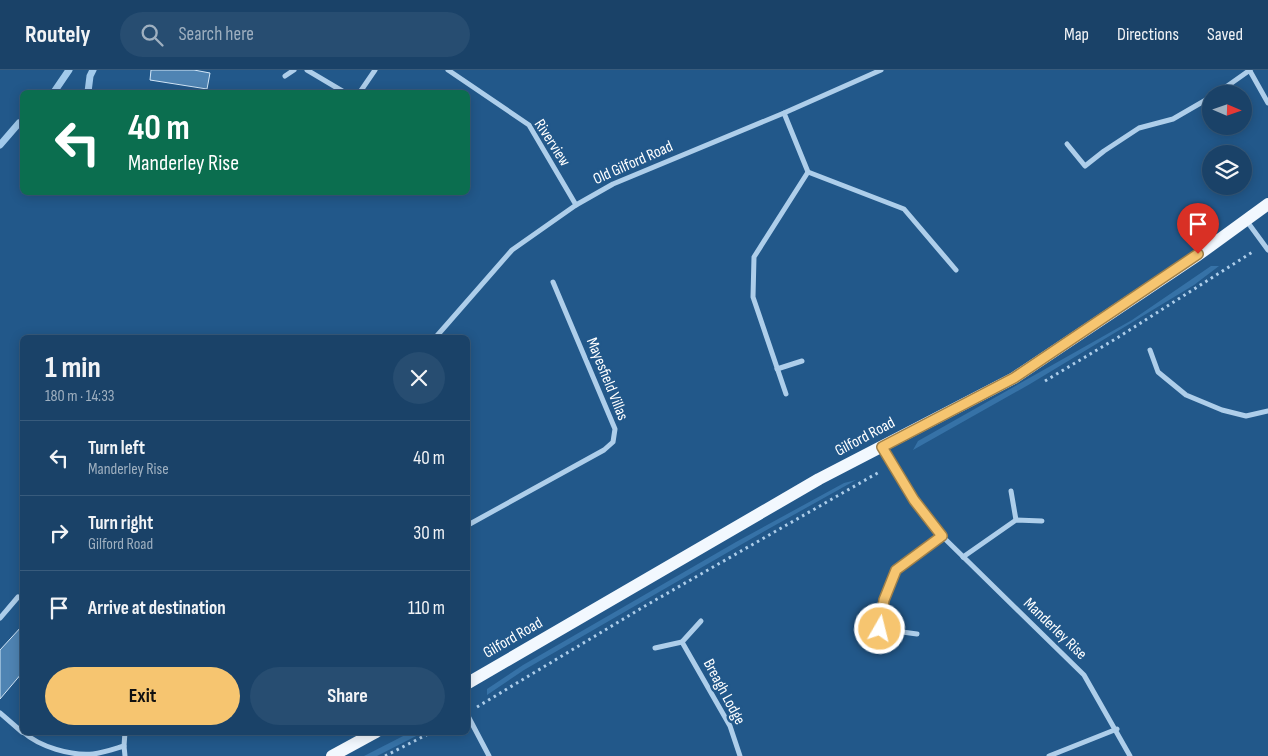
<!DOCTYPE html>
<meta charset="utf-8">
<style>
body{margin:0;font-family:"Sofia Sans Condensed",sans-serif;background:#274d71;color:#f1f3f6;height:100vh;display:flex;flex-direction:column;font-size:19px;white-space:nowrap}
*{box-sizing:border-box;margin:0}
p{font-size:16px;color:#9fb0c0}
.icon{flex:none;width:28px;height:28px;fill:none;stroke:currentColor;stroke-width:2;stroke-linecap:round;stroke-linejoin:round}
.map{position:relative;flex:1;overflow:hidden}
.panel{position:absolute;left:20px;top:265px;width:450px;height:400px;display:flex;flex-direction:column;background:#1a4268;border-radius:8px;box-shadow:0 2px 12px #0003,0 0 0 1px #385b7c}
.panel>*{flex:none}
.top-card{position:absolute;left:20px;top:20px;width:450px;height:105px;border-radius:8px;box-shadow:0 2px 12px #0003,0 0 0 1px #385b7c;background:#0b6e4f;color:#fff;overflow:hidden}
.needle{width:32px;rotate:92deg}
.tools{position:absolute;left:1202px;top:15px;display:grid;gap:10px}
.tools a{display:grid;place-items:center;width:50px;height:50px;border-radius:50%;background:#1a4268;box-shadow:0 2px 12px #0003,0 0 0 1px #385b7c;font-size:25px}
.pin{position:absolute;display:grid;place-items:center;width:42px;height:42px;color:#fff;margin:-51px -21px;border-radius:50% 50% 50% 0;rotate:-45deg;box-shadow:0 0 5px #0007}
.pin .icon{rotate:45deg}
.me{position:absolute;width:55px;margin:-28px;rotate:8deg;stroke-linejoin:round;filter:drop-shadow(0 0 4px #0008)}
.turn{display:flex;align-items:center;gap:18px;height:105px;padding:0 25px;font-size:22px}
.turn .icon{width:65px;height:65px;stroke-width:2.5}
.turn b{display:block;font-size:35px;line-height:42px}
.round{display:grid;place-items:center;flex:none;width:52px;height:52px;border-radius:26px;background:#274d71}
.overview{display:flex;align-items:center;justify-content:space-between;height:85px;padding:0 25px}
h1{font-size:30px;font-weight:700;line-height:38px}
.action{display:flex;gap:10px;margin-top:auto;padding:10px 25px}
.action a{flex:1;height:58px;border-radius:30px;background:#f6c570;color:#111;font-size:20px;font-weight:700;line-height:58px;text-align:center}
.action a+a{background:#274d71;color:#f1f3f6}
ul{padding:0;list-style:none}
li{display:flex;align-items:center;gap:15px;height:75px;padding:0 25px;border-top:1px solid #385b7c}
li div{flex:1}
li b{display:block;font-size:19px}
li em{font-style:normal}
header{display:flex;align-items:center;gap:30px;box-sizing:border-box;height:70px;padding:0 25px;background:#1a4268;border-bottom:1px solid #385b7c}
header strong{font-size:24px}
nav{display:flex;gap:28px;margin-inline-start:auto;font-size:18px}
.search{width:350px;height:45px;background:#274d71;display:flex;align-items:center;gap:12px;box-sizing:border-box;padding:0 18px;border-radius:28px;color:#9fb0c0;font-size:19px}
.map>svg:first-child{display:block}
.green{fill:#3672a7}
.lines{fill:none;stroke-linecap:round;stroke-linejoin:round}
.stream{stroke:#a2caeb;stroke-width:7}
.building{fill:#4f84b3;stroke:#d3e7f8}
.path{stroke:#aeceea;stroke-width:3;stroke-dasharray:2.5 4;stroke-linecap:butt}
.street{stroke:#aeceea;stroke-width:5}
.primary{stroke:#f2f8fe;stroke-width:12}
.route-casing{stroke:#a08049;stroke-width:12}
.route{stroke:#f6c570;stroke-width:9}
.labels{text-anchor:middle;dominant-baseline:central;stroke-width:5;stroke-linejoin:round;paint-order:stroke}
.street-label{font-size:16px;fill:#fff;stroke:#22588a}
</style>
<header>
<strong>Routely</strong>
<div class="search"><svg class="icon" aria-label="search" viewBox="0 0 24 24"><circle cx="10" cy="10" r="6"/><path d="M15 15l6 6"/></svg>Search here</div>
<nav><a>Map</a><a>Directions</a><a>Saved</a></nav>
</header>
<div class="map">
<svg width="1268" height="686" viewBox="0 0 1268 686">
<rect width="100%" height="100%" fill="#22588a"/>
<!-- green -->
<g class="green">
<path d="M 1211,196 L 1219,196 L 1194,215 L 1030,314 L 913,380 L 918,371 L 1132,250 Z"/>
<path d="M 856,410 L 763,462 L 524,600 L 487,625 L 487,619 L 523,595 L 736,472 L 844,413 Z"/>
<path d="M 409,663 L 422,663 L 377,686 L 364,686 Z"/>
</g>
<g class="lines">
<!-- stream -->
<g class="stream">
<path d="M 54,22 L 69,0"/>
<path d="M 88,22 L 90,6 L 93,0"/>
<path d="M 0,75 L 19,53"/>
</g>
</g>
<!-- building -->
<g class="building">
<path d="M 151,0 L 194,0 L 210,3 L 207,19 L 150,10 Z"/>
<path d="M 22,556 L 22,603 L 0,629 L 0,580 Z"/>
</g>
<g class="lines">
<!-- path -->
<g class="path">
<path d="M 1045,311 L 1117,268 L 1254,181"/>
<path d="M 477,637 L 645,536 L 881,401"/>
<path d="M 385,686 L 432,662"/>
</g>
<!-- street -->
<g class="street">
<path d="M 307,0 L 344,22"/>
<path d="M 448,0 L 529,55 L 576,135"/>
<path d="M 1250,1 L 1268,33"/>
<path d="M 285,6 L 294,0"/>
<path d="M 360,22 L 375,0"/>
<path d="M 1216,24 L 1250,0"/>
<path d="M 784,43 L 808,102 L 904,139 L 956,200"/>
<path d="M 1067,74 L 1085,96 L 1104,81 L 1139,58 L 1173,49 L 1211,27"/>
<path d="M 1246,150 L 1268,180"/>
<path d="M 435,268 L 512,180 L 576,135 L 613,114 L 784,43 L 881,0"/>
<path d="M 1150,280 L 1158,302 L 1186,325 L 1222,340 L 1246,346 L 1268,341"/>
<path d="M 777,299 L 802,291"/>
<path d="M 786,324 L 753,227 L 754,187 L 808,102"/>
<path d="M 882,377 L 914,430 L 942,466 L 1084,605 L 1130,686"/>
<path d="M 1011,421 L 1016,450"/>
<path d="M 468,455 L 604,380 L 613,372 L 615,359 L 553,212"/>
<path d="M 963,487 L 1016,450 L 1042,451"/>
<path d="M 0,548 L 18,527"/>
<path d="M 917,564 L 880,559 L 884,530 L 896,500 L 942,466"/>
<path d="M 682,572 L 730,656 L 740,686"/>
<path d="M 655,578 L 682,572 L 701,551"/>
<path d="M 0,643 L 22,662"/>
<path d="M 468,646 L 489,686"/>
<path d="M 23,662 C 40,677 71,686 93,684 C 103,683 114,679 124,676"/>
<path d="M 125,686 L 124,676 L 125,662"/>
<path d="M 1049,686 L 1117,659"/>
</g>
<!-- primary -->
<g class="primary">
<path d="M 468,613 L 819,409 L 1014,308 L 1198,185 L 1268,134"/>
<path d="M 332,686 L 376,662"/>
</g>
</g>
<g class="lines">
<!-- route casing -->
<g class="route-casing">
<path id="route" d="M 880,559 L 884,530 L 896,500 L 942,466 L 914,430 L 882,377 L 1014,308 L 1198,184"/>
</g>
<!-- route -->
<use href="#route" class="route"/>
</g>
<g class="labels">
<!-- street labels -->
<g class="street-label">
<text transform="translate(552 73) rotate(57)">Riverview</text>
<text transform="translate(633 93) rotate(-24)">Old Gilford Road</text>
<text transform="translate(607 309) rotate(68)">Mayesfield Villas</text>
<text transform="translate(865 367) rotate(-28)">Gilford Road</text>
<text transform="translate(1055 559) rotate(44)">Manderley Rise</text>
<text transform="translate(513 568) rotate(-30)">Gilford Road</text>
<text transform="translate(724 622) rotate(62)">Breagh Lodge</text>
</g>
</g>
</svg>
<div class="tools">
<a><svg class="needle" viewBox="-14 -14 28 28"><path d="M0-13l5 13h-10z" fill="#e53935"/><path d="M0 13l5-13h-10z" fill="#9fb0c0"/></svg></a>
<a><svg class="icon" aria-label="layers" viewBox="0 0 24 24"><path d="M12 4l9 5-9 5-9-5zM3 14l9 5 9-5"/></svg></a>
</div>
<div class="pin" style="left:1198px;top:184px;background:#d93025"><svg class="icon" aria-label="arrive" viewBox="0 0 24 24"><path d="M6 21V4h12l-3 4 3 4H6"/></svg></div>
<svg class="me" style="left:880px;top:559px" viewBox="-20 -20 40 40"><circle r="17" fill="#f6c570" stroke="#fff" stroke-width="3"/><path d="M0-11L8 9 0 5-8 9z" fill="#fff"/></svg>
<div class="top-card">
<div class="turn"><svg class="icon" aria-label="left" viewBox="0 0 24 24"><path d="M17 20v-9H6M10 6l-5 5 5 5"/></svg><div><b>40 m</b>Manderley Rise</div></div>
</div>
<section class="panel">
<div class="overview"><div><h1>1 min</h1><p>180 m · 14:33</p></div><a class="round"><svg class="icon" aria-label="close" viewBox="0 0 24 24"><path d="M6 6l12 12M18 6L6 18"/></svg></a></div>
<ul>
<li><svg class="icon" aria-label="left" viewBox="0 0 24 24"><path d="M17 20v-9H6M10 6l-5 5 5 5"/></svg><div><b>Turn left</b><p>Manderley Rise</p></div><em>40 m</em></li>
<li><svg class="icon" aria-label="right" viewBox="0 0 24 24"><path d="M7 20v-9h11M14 6l5 5-5 5"/></svg><div><b>Turn right</b><p>Gilford Road</p></div><em>30 m</em></li>
<li><svg class="icon" aria-label="arrive" viewBox="0 0 24 24"><path d="M6 21V4h12l-3 4 3 4H6"/></svg><div><b>Arrive at destination</b></div><em>110 m</em></li>
</ul>
<div class="action"><a>Exit</a><a>Share</a></div>
</section>
</div>
